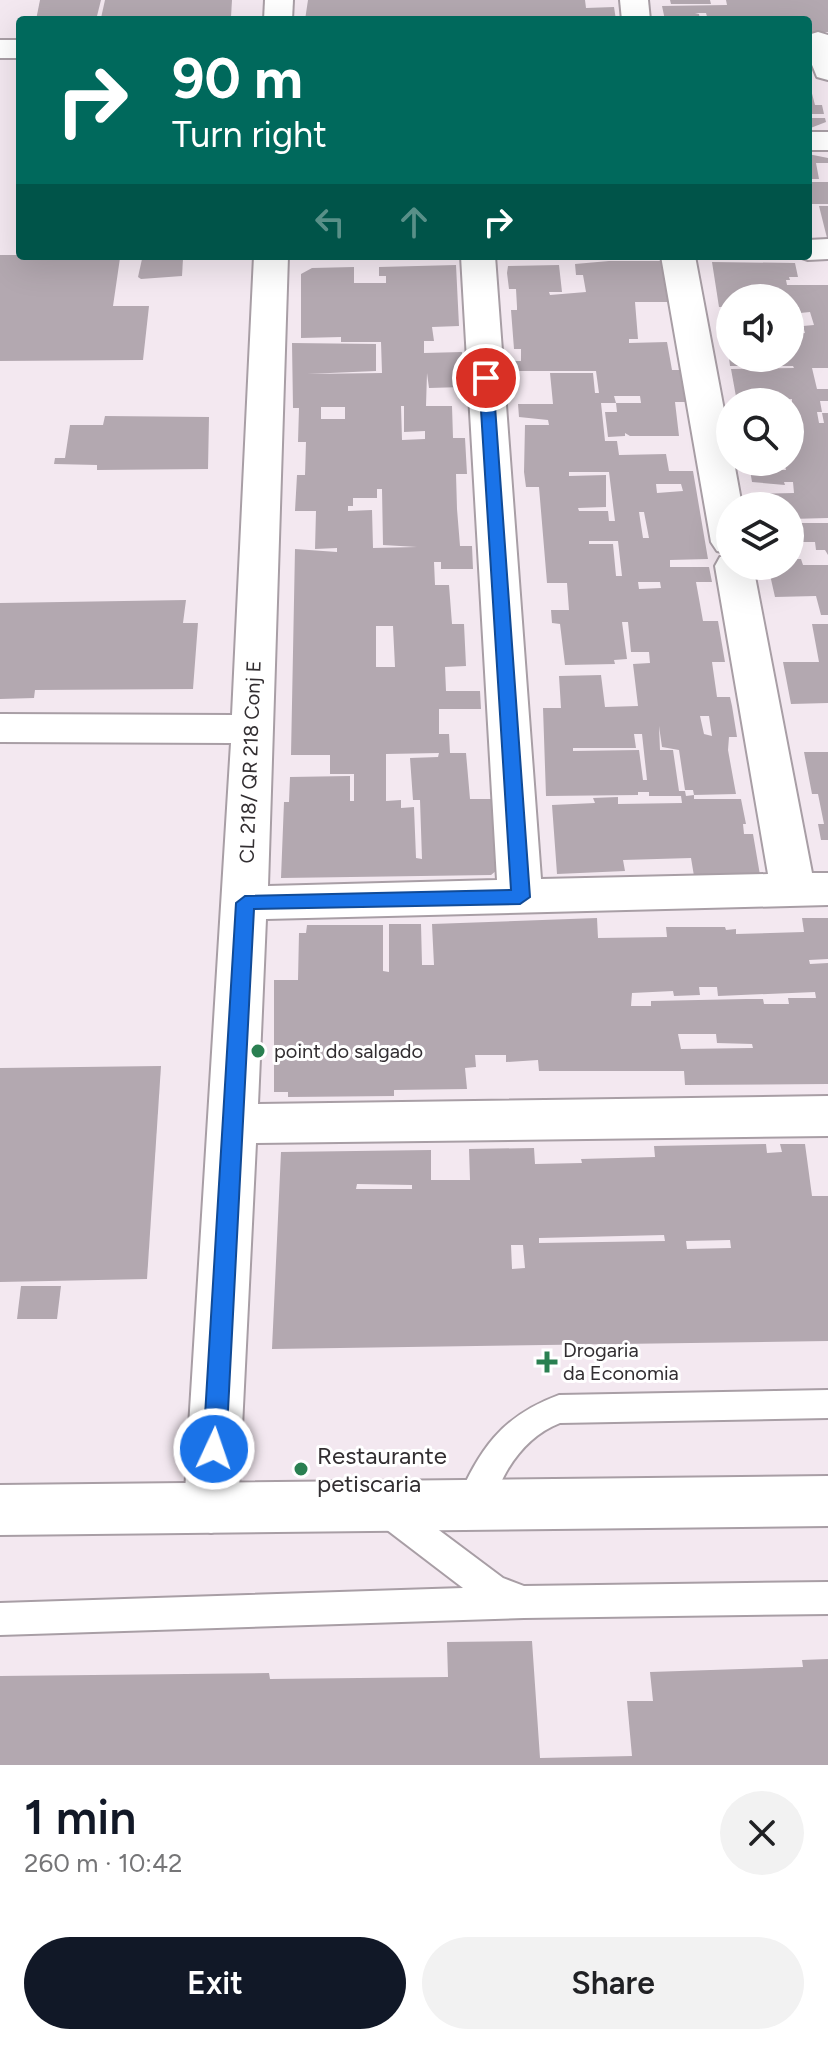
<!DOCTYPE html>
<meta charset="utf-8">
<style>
body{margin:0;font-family:Figtree,sans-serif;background:#f2f2f2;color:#202124;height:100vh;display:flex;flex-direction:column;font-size:30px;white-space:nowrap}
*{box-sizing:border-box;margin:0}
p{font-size:26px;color:#757577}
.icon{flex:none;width:44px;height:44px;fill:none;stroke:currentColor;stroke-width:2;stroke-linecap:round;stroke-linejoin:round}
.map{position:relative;height:1765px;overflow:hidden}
.side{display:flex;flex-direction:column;background:#fff;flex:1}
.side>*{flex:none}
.hud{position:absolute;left:16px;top:16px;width:796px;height:244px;border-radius:8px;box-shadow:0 8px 32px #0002;background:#00695c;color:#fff;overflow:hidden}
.controls{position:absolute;left:716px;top:284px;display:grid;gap:16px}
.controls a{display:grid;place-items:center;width:88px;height:88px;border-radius:50%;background:#fff;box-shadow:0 8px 32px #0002;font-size:40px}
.pin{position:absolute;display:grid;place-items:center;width:68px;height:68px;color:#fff;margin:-34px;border:4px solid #fff;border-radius:50%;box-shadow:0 2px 8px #0007}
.me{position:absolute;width:88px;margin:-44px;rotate:3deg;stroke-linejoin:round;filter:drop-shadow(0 0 6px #0008)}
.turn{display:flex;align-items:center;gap:28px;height:168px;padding:0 24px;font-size:36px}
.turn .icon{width:104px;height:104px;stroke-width:2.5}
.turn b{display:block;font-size:56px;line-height:68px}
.lanes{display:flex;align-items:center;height:76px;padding:0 24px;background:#0003;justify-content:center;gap:40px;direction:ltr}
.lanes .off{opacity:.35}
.round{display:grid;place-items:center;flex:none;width:84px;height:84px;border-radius:42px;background:#f2f2f2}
.overview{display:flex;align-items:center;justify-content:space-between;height:136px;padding:0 24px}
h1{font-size:48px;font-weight:600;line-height:60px;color:#111827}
.button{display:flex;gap:16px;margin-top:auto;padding:16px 24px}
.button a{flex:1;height:92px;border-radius:48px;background:#111827;color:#fff;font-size:32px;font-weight:600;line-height:92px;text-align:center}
.button a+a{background:#f2f2f2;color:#202124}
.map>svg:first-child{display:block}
.building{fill:#b3a8b0;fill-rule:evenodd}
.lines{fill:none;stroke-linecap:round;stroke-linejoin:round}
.service-casing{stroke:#a89ea5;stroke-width:4}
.minor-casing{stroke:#a89ea5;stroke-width:4}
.tertiary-casing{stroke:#a89ea5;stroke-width:4}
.service{fill:#fff;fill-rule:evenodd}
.minor{fill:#fff;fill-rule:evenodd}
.tertiary{fill:#fff;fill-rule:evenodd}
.route{fill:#1a73e8;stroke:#114b97;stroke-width:2}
.poi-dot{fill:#2a7f51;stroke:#fff;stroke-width:3}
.labels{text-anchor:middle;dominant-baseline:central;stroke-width:6;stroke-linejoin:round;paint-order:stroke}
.street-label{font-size:20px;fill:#322e31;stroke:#fff}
.poi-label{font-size:20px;fill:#322e31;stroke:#fff;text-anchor:start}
.near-poi-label{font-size:24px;fill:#322e31;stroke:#fff;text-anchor:start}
</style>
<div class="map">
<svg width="828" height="1765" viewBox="0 0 828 1765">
<rect width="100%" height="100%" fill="#f3e8f0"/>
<!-- building -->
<g class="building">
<path d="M 40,0 L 101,0 L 96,20 L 36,20 Z"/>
<path d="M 105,0 L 232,0 L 231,17 L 101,18 Z"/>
<path d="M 308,0 L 585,0 L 586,8 L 614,7 L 616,20 L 305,20 Z"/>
<path d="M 670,0 L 710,0 L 711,4 L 671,4 Z"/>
<path d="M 726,0 L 828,0 L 828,32 L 808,32 L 808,20 L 775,20 L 775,16 L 708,20 L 706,13 L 695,13 L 699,14 L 700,20 L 665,20 L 662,6 L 727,5 Z"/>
<path d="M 809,82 L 815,105 L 822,105 L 824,114 L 808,114 Z"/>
<path d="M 808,118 L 825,118 L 826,122 L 808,129 Z"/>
<path d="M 808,154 L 828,158 L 828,163 L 816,163 L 819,179 L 808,179 Z"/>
<rect x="808" y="182" width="20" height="22"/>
<path d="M 819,206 L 828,206 L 828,238 L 827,238 Z"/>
<path d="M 0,255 L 20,255 L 24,256 L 24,260 L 120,258 L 113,306 L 149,306 L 143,360 L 0,361 Z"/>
<path d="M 142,259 L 183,259 L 182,276 L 141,279 L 138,277 Z"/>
<path d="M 609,261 L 662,261 L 668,302 L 635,302 L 638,339 L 629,339 L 629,343 L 667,342 L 672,370 L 680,370 L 686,402 L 675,402 L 679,436 L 630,436 L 625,433 L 625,436 L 608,437 L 605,412 L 617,412 L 616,403 L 641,403 L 640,396 L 614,396 L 616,403 L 601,403 L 605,441 L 617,441 L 619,455 L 666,454 L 669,471 L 693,471 L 708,559 L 670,560 L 670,567 L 709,567 L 712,582 L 696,582 L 703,621 L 718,621 L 725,662 L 712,662 L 717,697 L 730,697 L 732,706 L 737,737 L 729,737 L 728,750 L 736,794 L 694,795 L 693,790 L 685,790 L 679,750 L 662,747 L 659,726 L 660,750 L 673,750 L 679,791 L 685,791 L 686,796 L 694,795 L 694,799 L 741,799 L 746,824 L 743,824 L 744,834 L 753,834 L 760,875 L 694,876 L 691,858 L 623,860 L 625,871 L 557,874 L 552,805 L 595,803 L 593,798 L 618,797 L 618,804 L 682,803 L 681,796 L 649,796 L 649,792 L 638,792 L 638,795 L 546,796 L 543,708 L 561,708 L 559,676 L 601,675 L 605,707 L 638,706 L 633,664 L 650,663 L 649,652 L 631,652 L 628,622 L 622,622 L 627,659 L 614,660 L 615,664 L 565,665 L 560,624 L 552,623 L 551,610 L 569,610 L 567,583 L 547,583 L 539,487 L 526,487 L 524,472 L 525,425 L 549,425 L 548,420 L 519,417 L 518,404 L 553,404 L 550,373 L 593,373 L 595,393 L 599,393 L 596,371 L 516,371 L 515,361 L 521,361 L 521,349 L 514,349 L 511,310 L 517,310 L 517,307 L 516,289 L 509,289 L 507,273 L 508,266 L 559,265 L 562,292 L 549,292 L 550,295 L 586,292 L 583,275 L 576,275 L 575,264 ZM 569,472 L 609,472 L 615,521 L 609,521 L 608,511 L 579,511 L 578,508 L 606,507 L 606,475 L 569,476 ZM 656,484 L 681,484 L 683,491 L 657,493 ZM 639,512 L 644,512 L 649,538 L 643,538 ZM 589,541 L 618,541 L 622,576 L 616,576 L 613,544 L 589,544 ZM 638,582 L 660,582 L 661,588 L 639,589 ZM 700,716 L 709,716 L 712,736 L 704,734 ZM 634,734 L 642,734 L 647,780 L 643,780 L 639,750 L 573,751 L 573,748 L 636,748 Z"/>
<path d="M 712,262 L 795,263 L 798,277 L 789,277 L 790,280 L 786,280 L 787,285 L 828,285 L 828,368 L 812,368 L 817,389 L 828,389 L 828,401 L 820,401 L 822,412 L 817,412 L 819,423 L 824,423 L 822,413 L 828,413 L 828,518 L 790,519 L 790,506 L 757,506 L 754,494 L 794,493 L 793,482 L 784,482 L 785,485 L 752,482 L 750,470 L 786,470 L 784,462 L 790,462 L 792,399 L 737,402 L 731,369 L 794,368 L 793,366 L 730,366 L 729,358 L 790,358 L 790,309 L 793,309 L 797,334 L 805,333 L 803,326 L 814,325 L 810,312 L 800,313 L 799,307 L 790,307 L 790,298 L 730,298 L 730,307 L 719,307 Z"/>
<path d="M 456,265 L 459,326 L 432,327 L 434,341 L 424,341 L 424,353 L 462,352 L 463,387 L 429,388 L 427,373 L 426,406 L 452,406 L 453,438 L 465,438 L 467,474 L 456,474 L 457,509 L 460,546 L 472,546 L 473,569 L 441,569 L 441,562 L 434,562 L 435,585 L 449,585 L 452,624 L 464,624 L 466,666 L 445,667 L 446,691 L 480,691 L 481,709 L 439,709 L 439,734 L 449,734 L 450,753 L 466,753 L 470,799 L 493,799 L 497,870 L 491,875 L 281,878 L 284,802 L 289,802 L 290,777 L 350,776 L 350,801 L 354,801 L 354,774 L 330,774 L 330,755 L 291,755 L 295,549 L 337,552 L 337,548 L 315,549 L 316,511 L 295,511 L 297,475 L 305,475 L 306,442 L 298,442 L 299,408 L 293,408 L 292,343 L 376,344 L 376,371 L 307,374 L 382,373 L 381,342 L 341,342 L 341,337 L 301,338 L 301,274 L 312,268 L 354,267 L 354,283 L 386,283 L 386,276 L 379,276 L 379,267 ZM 401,406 L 404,406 L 404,432 L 425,431 L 425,439 L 402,440 ZM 321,407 L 345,407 L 345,419 L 321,419 ZM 377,489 L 382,489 L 383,545 L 417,547 L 373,548 L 372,510 L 348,511 L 348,506 L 353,506 L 353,498 L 377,498 ZM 376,626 L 393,626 L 395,667 L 376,667 ZM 439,753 L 438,757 L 410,758 L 413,800 L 420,800 L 422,859 L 416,858 L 414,807 L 401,808 L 401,800 L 386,801 L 386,754 Z"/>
<path d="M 105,416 L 209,417 L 208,469 L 97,470 L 97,465 L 54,464 L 55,458 L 65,458 L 70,425 L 103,425 Z"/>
<path d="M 790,523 L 828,523 L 828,555 L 825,550 L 816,550 L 815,542 L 790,542 Z"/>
<path d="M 790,559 L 801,559 L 803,565 L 828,565 L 828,615 L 821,615 L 816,596 L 775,597 L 768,566 L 790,566 Z"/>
<path d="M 186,600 L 183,623 L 198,623 L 193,689 L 35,690 L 34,698 L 0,699 L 0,603 Z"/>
<path d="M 812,624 L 828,624 L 828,703 L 791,704 L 783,662 L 819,662 Z"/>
<path d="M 804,752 L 828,752 L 828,840 L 821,840 L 818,824 L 824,824 L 818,794 L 812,794 Z"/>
<path d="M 597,918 L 598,938 L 667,937 L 666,927 L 725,927 L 726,930 L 736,929 L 736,934 L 804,932 L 802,918 L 828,918 L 828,959 L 809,960 L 810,964 L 828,963 L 828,1084 L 685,1085 L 684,1071 L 539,1071 L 538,1060 L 506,1062 L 506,1055 L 475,1055 L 476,1067 L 465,1068 L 467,1089 L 394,1090 L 394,1096 L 288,1097 L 288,1092 L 274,1092 L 274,980 L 298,980 L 299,933 L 306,933 L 307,925 L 383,925 L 383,971 L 389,972 L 389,924 L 421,924 L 422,965 L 434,965 L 432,924 ZM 699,987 L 717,987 L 718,996 L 815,992 L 816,998 L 788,998 L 789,1004 L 764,1004 L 763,999 L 746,999 L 651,1001 L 651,1006 L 631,1006 L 632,993 L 673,991 L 674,996 L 700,995 ZM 678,1034 L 716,1034 L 717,1043 L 752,1044 L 753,1048 L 681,1049 Z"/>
<path d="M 161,1066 L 147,1279 L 0,1282 L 0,1068 Z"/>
<path d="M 766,1144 L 767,1153 L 782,1152 L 780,1144 L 805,1144 L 812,1196 L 828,1196 L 828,1341 L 272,1349 L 281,1152 L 431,1150 L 431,1180 L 470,1180 L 469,1149 L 534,1148 L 535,1164 L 582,1163 L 581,1159 L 655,1157 L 654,1146 ZM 357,1184 L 412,1185 L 412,1189 L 356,1189 ZM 664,1235 L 665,1241 L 539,1243 L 539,1238 ZM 730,1240 L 731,1248 L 687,1249 L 686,1241 ZM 511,1245 L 523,1245 L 525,1268 L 512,1269 Z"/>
<path d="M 21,1286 L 61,1286 L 57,1319 L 17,1319 Z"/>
<path d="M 532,1641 L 540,1758 L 632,1756 L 627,1701 L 653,1701 L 650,1672 L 803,1667 L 802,1660 L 828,1659 L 828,1765 L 0,1765 L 0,1676 L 269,1673 L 270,1679 L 448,1677 L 447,1642 Z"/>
</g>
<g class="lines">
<!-- service casing -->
<g class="service-casing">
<g id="service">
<path d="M 828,1390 L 828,1418 L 560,1423 C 537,1432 521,1448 508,1469 C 497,1487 491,1512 471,1520 L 460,1516 L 455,1505 C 480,1449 500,1417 559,1395 Z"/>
<path d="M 385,1494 L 396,1498 L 503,1578 L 524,1586 L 828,1582 L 828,1614 L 524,1618 L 0,1635 L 0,1603 L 463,1588 L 374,1520 L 369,1509 L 374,1498 Z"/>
</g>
</g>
<!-- minor casing -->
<g class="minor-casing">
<g id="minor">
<path d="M 265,0 L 293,0 L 292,20 L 264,20 Z"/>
<path d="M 620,0 L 648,0 L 650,20 L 622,20 Z"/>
<path d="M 818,32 L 828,35 L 828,80 L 817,77 L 808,55 L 808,35 Z"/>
<rect x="0" y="40" width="20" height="18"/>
<rect x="808" y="132" width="20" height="18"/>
<path d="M 828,239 L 828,259 L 808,260 L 796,256 L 808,256 L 808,240 Z"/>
<path d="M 254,256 L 288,256 L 268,886 L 497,880 L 461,256 L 495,256 L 541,879 L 768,874 L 715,566 L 720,557 L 730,555 L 730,566 L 753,566 L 812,873 L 828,873 L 828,905 L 266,919 L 258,1104 L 828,1096 L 828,1136 L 256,1143 L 238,1508 L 230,1526 L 211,1533 L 192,1526 L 184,1508 L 231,743 L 0,742 L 0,714 L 232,715 Z"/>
<path d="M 661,256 L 695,256 L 730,442 L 730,462 L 734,462 L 742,506 L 730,506 L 730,554 L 717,551 L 711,542 Z"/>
</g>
</g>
<!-- tertiary casing -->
<g class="tertiary-casing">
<path id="tertiary" d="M 828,1476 L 828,1526 L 0,1535 L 0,1485 Z"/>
</g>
<!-- service -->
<use href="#service" class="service"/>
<!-- minor -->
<use href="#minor" class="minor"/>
<!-- tertiary -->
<use href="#tertiary" class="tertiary"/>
</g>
<!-- route -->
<path class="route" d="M 486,374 L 493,378 L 530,897 L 520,904 L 254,909 L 226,1449 L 222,1456 L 214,1459 L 207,1456 L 203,1449 L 236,903 L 245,896 L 511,890 L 479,378 Z"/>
<!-- markers -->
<g class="poi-dot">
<circle cx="258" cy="1051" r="8"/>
<path d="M543 1350h8v8h8v8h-8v8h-8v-8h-8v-8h8z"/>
<circle cx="301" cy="1469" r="8"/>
</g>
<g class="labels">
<!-- street labels -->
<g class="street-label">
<text transform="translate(250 762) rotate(-88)">CL 218/ QR 218 Conj E</text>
</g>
<!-- poi labels -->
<g class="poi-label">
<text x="274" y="1051">point do salgado</text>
<text x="563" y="1350">Drogaria<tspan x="563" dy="23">da Economia</tspan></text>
</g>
<!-- near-poi labels -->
<g class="near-poi-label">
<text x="317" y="1455">Restaurante<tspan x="317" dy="28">petiscaria</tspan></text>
</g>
</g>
</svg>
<div class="controls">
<a><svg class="icon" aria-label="sound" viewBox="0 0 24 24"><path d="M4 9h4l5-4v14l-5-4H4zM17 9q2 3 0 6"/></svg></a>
<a><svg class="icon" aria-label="search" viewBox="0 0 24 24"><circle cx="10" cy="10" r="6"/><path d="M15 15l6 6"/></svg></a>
<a><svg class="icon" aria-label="layers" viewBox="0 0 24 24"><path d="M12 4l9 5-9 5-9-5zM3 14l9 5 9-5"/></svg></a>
</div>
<div class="pin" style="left:486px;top:378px;background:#d93025"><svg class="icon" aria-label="arrive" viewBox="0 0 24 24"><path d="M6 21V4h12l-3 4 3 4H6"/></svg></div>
<svg class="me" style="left:214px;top:1449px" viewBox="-20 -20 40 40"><circle r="17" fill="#1a73e8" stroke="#fff" stroke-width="3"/><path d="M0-11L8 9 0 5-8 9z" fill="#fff"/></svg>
<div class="hud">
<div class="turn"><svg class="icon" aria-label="right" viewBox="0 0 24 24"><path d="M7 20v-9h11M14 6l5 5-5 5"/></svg><div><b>90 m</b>Turn right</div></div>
<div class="lanes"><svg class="icon off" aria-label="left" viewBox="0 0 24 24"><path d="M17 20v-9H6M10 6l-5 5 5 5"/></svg><svg class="icon off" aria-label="ahead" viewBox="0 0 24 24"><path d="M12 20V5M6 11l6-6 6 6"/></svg><svg class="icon" aria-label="right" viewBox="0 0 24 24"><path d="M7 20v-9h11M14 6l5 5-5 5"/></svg></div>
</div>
</div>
<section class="side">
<div class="overview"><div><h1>1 min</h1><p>260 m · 10:42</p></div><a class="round"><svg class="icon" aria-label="close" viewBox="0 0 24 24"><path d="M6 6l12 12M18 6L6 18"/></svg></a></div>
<div class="button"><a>Exit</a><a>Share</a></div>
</section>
